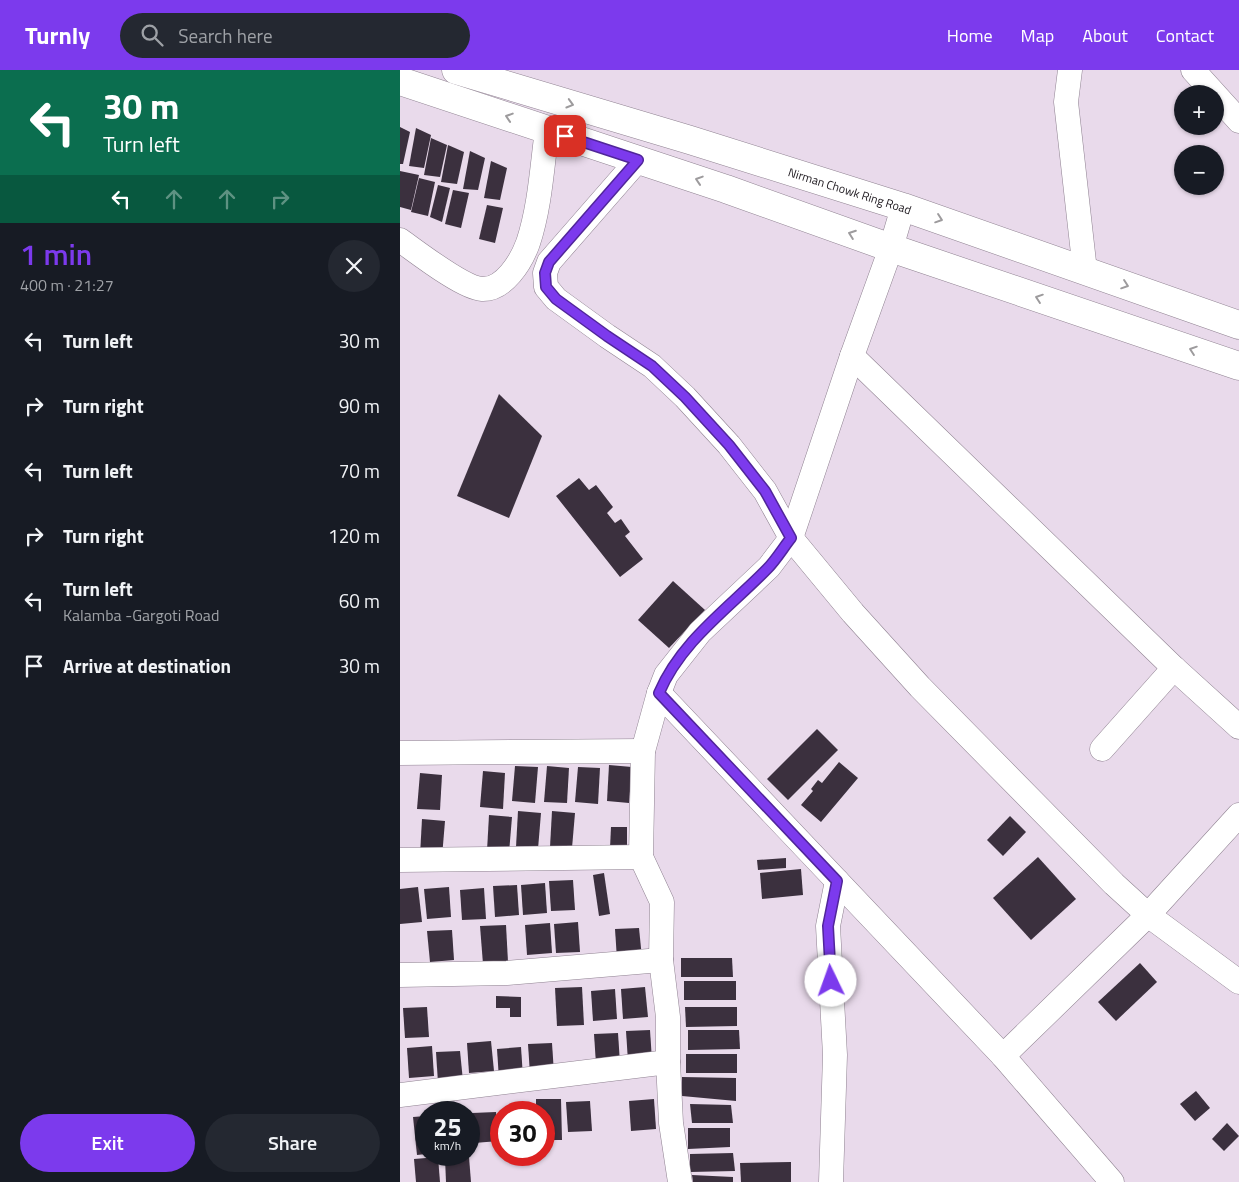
<!DOCTYPE html>
<meta charset="utf-8">
<style>
body{margin:0;font-family:"Titillium Web",sans-serif;background:#242831;color:#f1f3f6;height:100vh;display:flex;flex-direction:column;font-size:19px;white-space:nowrap}
*{box-sizing:border-box;margin:0}
p{font-size:16px;color:#9ea1a6}
.icon{flex:none;width:28px;height:28px;fill:none;stroke:currentColor;stroke-width:2;stroke-linecap:round;stroke-linejoin:round}
.map{position:relative;flex:1;overflow:hidden}
.drawer{display:flex;flex-direction:column;background:#171b24;width:400px}
.drawer>*{flex:none}
.hud{background:#0b6e4f;color:#fff;overflow:hidden}
.fabs{position:absolute;left:774px;top:15px;display:grid;gap:10px}
.fabs a{display:grid;place-items:center;width:50px;height:50px;border-radius:50%;background:#171b24;box-shadow:0 1px 4px #0004;font-size:25px}
.speed{position:absolute;left:15px;top:1031px;display:flex;gap:10px;font-size:25px;font-weight:700;text-align:center}
.speed>*{display:grid;place-content:center;width:65px;height:65px;border-radius:50%;background:#171b24;box-shadow:0 1px 4px #0004;line-height:1}
.speed small{font-size:12px;font-weight:400}
.speed .limit{border:8px solid #d22;background:#fff;color:#111}
.pin{position:absolute;display:grid;place-items:center;width:42px;height:42px;color:#fff;margin:-21px;border-radius:10px;box-shadow:0 2px 8px #0006}
.me{position:absolute;width:55px;margin:-28px;rotate:357deg;stroke-linejoin:round;filter:drop-shadow(0 0 4px #0008)}
.turn{display:flex;align-items:center;gap:18px;height:105px;padding:0 20px;font-size:22px}
.turn .icon{width:65px;height:65px;stroke-width:2.5}
.turn b{display:block;font-size:35px;line-height:42px}
.lanes{display:flex;align-items:center;height:48px;padding:0 20px;background:#0003;justify-content:center;gap:25px;direction:ltr}
.lanes .off{opacity:.35}
.round{display:grid;place-items:center;flex:none;width:52px;height:52px;border-radius:26px;background:#242831}
.headline{display:flex;align-items:center;justify-content:space-between;height:85px;padding:0 20px}
h1{font-size:30px;font-weight:600;line-height:38px;color:#7c3aed}
.button{display:flex;gap:10px;margin-top:auto;padding:10px 20px}
.button a{flex:1;height:58px;border-radius:30px;background:#7c3aed;color:#fff;font-size:20px;font-weight:600;line-height:58px;text-align:center}
.button a+a{background:#242831;color:#f1f3f6}
ul{padding:0;list-style:none}
li{display:flex;align-items:center;gap:15px;height:65px;padding:0 20px}
li div{flex:1}
li b{display:block;font-size:19px}
li em{font-style:normal}
header{display:flex;align-items:center;gap:30px;box-sizing:border-box;height:70px;padding:0 25px;background:#7c3aed;color:#fff}
header strong{font-size:24px}
nav{display:flex;gap:28px;margin-inline-start:auto;font-size:18px}
.search{width:350px;height:45px;background:#242831;display:flex;align-items:center;gap:12px;box-sizing:border-box;padding:0 18px;border-radius:28px;color:#9ea1a6;font-size:19px}
main{display:flex;flex:1;min-height:0}
.map>svg:first-child{display:block}
.building{fill:#3b303e}
.lines{fill:none;stroke-linecap:round;stroke-linejoin:round}
.minor-casing{stroke:#8f8291;stroke-width:25}
.major-casing{stroke:#8f8291;stroke-width:29}
.minor{stroke:#fff;stroke-width:24}
.major{stroke:#fff;stroke-width:28}
.oneway{stroke:#9d9b9d}
.route-casing{stroke:#51269a;stroke-width:12}
.route{stroke:#7c3aed;stroke-width:9}
.labels{text-anchor:middle;dominant-baseline:central;stroke-width:5;stroke-linejoin:round;paint-order:stroke}
.street-label{font-size:12px;fill:#252026;stroke:#f6e7f9}
</style>
<header>
<strong>Turnly</strong>
<div class="search"><svg class="icon" aria-label="search" viewBox="0 0 24 24"><circle cx="10" cy="10" r="6"/><path d="M15 15l6 6"/></svg>Search here</div>
<nav><a>Home</a><a>Map</a><a>About</a><a>Contact</a></nav>
</header>
<main>
<section class="drawer">
<div class="hud">
<div class="turn"><svg class="icon" aria-label="left" viewBox="0 0 24 24"><path d="M17 20v-9H6M10 6l-5 5 5 5"/></svg><div><b>30 m</b>Turn left</div></div>
<div class="lanes"><svg class="icon" aria-label="left" viewBox="0 0 24 24"><path d="M17 20v-9H6M10 6l-5 5 5 5"/></svg><svg class="icon off" aria-label="ahead" viewBox="0 0 24 24"><path d="M12 20V5M6 11l6-6 6 6"/></svg><svg class="icon off" aria-label="ahead" viewBox="0 0 24 24"><path d="M12 20V5M6 11l6-6 6 6"/></svg><svg class="icon off" aria-label="right" viewBox="0 0 24 24"><path d="M7 20v-9h11M14 6l5 5-5 5"/></svg></div>
</div>
<div class="headline"><div><h1>1 min</h1><p>400 m · 21:27</p></div><a class="round"><svg class="icon" aria-label="close" viewBox="0 0 24 24"><path d="M6 6l12 12M18 6L6 18"/></svg></a></div>
<ul>
<li><svg class="icon" aria-label="left" viewBox="0 0 24 24"><path d="M17 20v-9H6M10 6l-5 5 5 5"/></svg><div><b>Turn left</b></div><em>30 m</em></li>
<li><svg class="icon" aria-label="right" viewBox="0 0 24 24"><path d="M7 20v-9h11M14 6l5 5-5 5"/></svg><div><b>Turn right</b></div><em>90 m</em></li>
<li><svg class="icon" aria-label="left" viewBox="0 0 24 24"><path d="M17 20v-9H6M10 6l-5 5 5 5"/></svg><div><b>Turn left</b></div><em>70 m</em></li>
<li><svg class="icon" aria-label="right" viewBox="0 0 24 24"><path d="M7 20v-9h11M14 6l5 5-5 5"/></svg><div><b>Turn right</b></div><em>120 m</em></li>
<li><svg class="icon" aria-label="left" viewBox="0 0 24 24"><path d="M17 20v-9H6M10 6l-5 5 5 5"/></svg><div><b>Turn left</b><p>Kalamba -Gargoti Road</p></div><em>60 m</em></li>
<li><svg class="icon" aria-label="arrive" viewBox="0 0 24 24"><path d="M6 21V4h12l-3 4 3 4H6"/></svg><div><b>Arrive at destination</b></div><em>30 m</em></li>
</ul>
<div class="button"><a>Exit</a><a>Share</a></div>
</section>
<div class="map">
<svg width="839" height="1112" viewBox="0 0 839 1112">
<rect width="100%" height="100%" fill="#e9daeb"/>
<!-- building -->
<g class="building">
<path d="M 0,57 L 10,62 L 3,94 L 0,94 Z"/>
<path d="M 16,58 L 31,65 L 24,98 L 9,96 Z"/>
<path d="M 31,68 L 47,75 L 40,107 L 24,105 Z"/>
<path d="M 48,75 L 64,82 L 57,114 L 41,112 Z"/>
<path d="M 70,81 L 85,88 L 78,120 L 63,119 Z"/>
<path d="M 91,91 L 107,98 L 100,130 L 84,128 Z"/>
<path d="M 0,101 L 19,105 L 11,140 L 0,137 Z"/>
<path d="M 19,108 L 35,112 L 28,146 L 11,142 Z"/>
<path d="M 38,115 L 50,118 L 42,152 L 30,147 Z"/>
<path d="M 53,120 L 69,123 L 61,158 L 45,154 Z"/>
<path d="M 87,135 L 103,138 L 95,173 L 79,169 Z"/>
<path d="M 99,324 L 142,366 L 109,448 L 57,426 Z"/>
<path d="M 179,408 L 189,420 L 196,415 L 213,437 L 207,443 L 215,453 L 221,449 L 230,462 L 225,466 L 243,489 L 220,507 L 156,426 Z"/>
<path d="M 273,511 L 305,540 L 269,578 L 238,550 Z"/>
<path d="M 417,659 L 438,680 L 388,730 L 367,709 Z"/>
<path d="M 439,692 L 458,708 L 421,752 L 401,735 L 413,721 L 411,719 L 418,710 L 422,713 Z"/>
<path d="M 209,695 L 232,697 L 229,733 L 207,731 Z"/>
<path d="M 115,696 L 138,697 L 135,733 L 112,731 Z"/>
<path d="M 147,696 L 169,698 L 167,733 L 144,732 Z"/>
<path d="M 178,697 L 200,698 L 198,734 L 175,732 Z"/>
<path d="M 83,701 L 105,703 L 103,739 L 80,737 Z"/>
<path d="M 20,703 L 42,705 L 40,740 L 17,739 Z"/>
<path d="M 118,741 L 141,743 L 138,779 L 116,777 Z"/>
<path d="M 152,741 L 175,743 L 172,778 L 150,777 Z"/>
<path d="M 89,745 L 112,747 L 109,783 L 87,781 Z"/>
<path d="M 610,746 L 626,762 L 603,786 L 587,770 Z"/>
<path d="M 22,749 L 45,751 L 42,787 L 20,785 Z"/>
<path d="M 211,757 L 227,757 L 227,778 L 210,778 Z"/>
<path d="M 638,787 L 676,829 L 631,870 L 593,828 Z"/>
<path d="M 386,788 L 386,798 L 358,800 L 357,790 Z"/>
<path d="M 401,799 L 403,825 L 362,829 L 360,803 Z"/>
<path d="M 204,803 L 210,844 L 199,846 L 193,805 Z"/>
<path d="M 173,810 L 175,840 L 151,841 L 149,811 Z"/>
<path d="M 145,813 L 147,843 L 123,845 L 121,815 Z"/>
<path d="M 117,815 L 119,845 L 95,847 L 93,816 Z"/>
<path d="M 18,817 L 22,852 L 0,854 L 0,819 Z"/>
<path d="M 49,817 L 51,847 L 27,849 L 24,819 Z"/>
<path d="M 84,818 L 86,849 L 62,850 L 60,820 Z"/>
<path d="M 178,852 L 180,882 L 156,883 L 154,854 Z"/>
<path d="M 150,853 L 152,883 L 127,885 L 125,855 Z"/>
<path d="M 106,855 L 108,892 L 83,894 L 80,856 Z"/>
<path d="M 239,858 L 242,888 L 217,889 L 215,859 Z"/>
<path d="M 52,860 L 54,890 L 30,892 L 27,861 Z"/>
<path d="M 281,888 L 332,888 L 333,907 L 281,907 Z"/>
<path d="M 740,893 L 757,912 L 716,951 L 698,932 Z"/>
<rect x="284" y="911" width="52" height="19"/>
<path d="M 182,917 L 184,955 L 157,956 L 155,918 Z"/>
<path d="M 245,917 L 248,947 L 223,949 L 221,919 Z"/>
<path d="M 215,919 L 217,949 L 193,951 L 191,921 Z"/>
<path d="M 96,926 L 121,927 L 121,947 L 110,947 L 110,938 L 96,938 Z"/>
<path d="M 27,937 L 29,967 L 5,968 L 3,938 Z"/>
<path d="M 285,937 L 337,937 L 337,956 L 286,957 Z"/>
<path d="M 250,960 L 252,990 L 228,991 L 226,961 Z"/>
<path d="M 288,960 L 339,960 L 340,979 L 288,980 Z"/>
<path d="M 218,963 L 220,993 L 196,994 L 194,964 Z"/>
<path d="M 91,971 L 94,1001 L 69,1003 L 67,973 Z"/>
<path d="M 152,973 L 154,1003 L 130,1004 L 128,974 Z"/>
<path d="M 32,976 L 34,1006 L 9,1008 L 7,978 Z"/>
<path d="M 121,977 L 123,1007 L 99,1009 L 97,979 Z"/>
<path d="M 60,981 L 63,1011 L 38,1013 L 36,982 Z"/>
<rect x="286" y="984" width="51" height="19"/>
<path d="M 282,1007 L 336,1008 L 336,1031 L 282,1026 Z"/>
<path d="M 796,1021 L 810,1038 L 795,1051 L 780,1034 Z"/>
<path d="M 136,1029 L 161,1029 L 162,1070 L 144,1070 L 144,1042 L 136,1042 Z"/>
<path d="M 254,1029 L 256,1059 L 231,1061 L 229,1031 Z"/>
<path d="M 190,1031 L 192,1061 L 168,1062 L 166,1032 Z"/>
<path d="M 290,1034 L 331,1035 L 333,1053 L 292,1053 Z"/>
<path d="M 96,1042 L 99,1071 L 74,1073 L 72,1043 Z"/>
<path d="M 26,1046 L 26,1084 L 17,1085 L 13,1047 Z"/>
<path d="M 827,1053 L 839,1066 L 824,1081 L 812,1069 Z"/>
<path d="M 288,1058 L 330,1058 L 330,1077 L 288,1079 Z"/>
<path d="M 333,1083 L 335,1101 L 290,1102 L 290,1084 Z"/>
<path d="M 38,1087 L 40,1112 L 16,1112 L 14,1089 Z"/>
<path d="M 69,1087 L 71,1112 L 46,1112 L 45,1088 Z"/>
<path d="M 391,1092 L 391,1112 L 341,1112 L 340,1093 Z"/>
<path d="M 292,1105 L 333,1107 L 333,1112 L 293,1112 Z"/>
</g>
<g class="lines">
<!-- minor casing -->
<g class="minor-casing">
<g id="minor">
<path d="M 670,0 L 666,32 L 685,201"/>
<path d="M 793,0 L 839,51"/>
<path d="M 238,90 L 149,192 L 145,203 L 146,217 L 156,229 L 207,266 L 252,296 L 285,327 L 329,375 L 365,421 L 391,468 L 453,543 L 520,617 L 714,814 L 748,845 L 839,912"/>
<path d="M 503,137 L 491,178 L 452,286 L 774,598 L 839,657"/>
<path d="M 0,170 C 17,182 63,218 82,219 C 104,220 121,192 128,173 C 140,137 142,97 147,60"/>
<path d="M 259,623 L 603,986 L 712,1112"/>
<path d="M 702,679 L 774,598"/>
<path d="M 0,683 L 243,681"/>
<path d="M 0,790 L 241,787"/>
<path d="M 0,905 L 107,903 L 261,890"/>
<path d="M 603,986 L 748,845 L 839,745"/>
<path d="M 0,1025 L 268,992"/>
<path d="M 280,1112 L 271,1053 L 268,992 L 268,947 L 261,890 L 262,832 L 241,787 L 243,681 L 259,623 L 266,605 L 300,562 L 369,497 L 391,468 L 452,286"/>
<path d="M 431,1112 L 435,985 L 428,856 L 437,811"/>
</g>
</g>
<!-- major casing -->
<g class="major-casing">
<g id="major">
<path id="s1" d="M 56,0 L 290,70 L 503,137 L 839,255"/>
<path d="M 0,11 L 326,119 L 491,178 L 839,296"/>
</g>
</g>
<!-- minor -->
<use href="#minor" class="minor"/>
<!-- major -->
<use href="#major" class="major"/>
</g>
<!-- one-way arrows -->
<defs><path id="oneway-chevron" d="M-2-3.5L2.5 0L-2 3.5" fill="none" stroke-width="1.6" stroke-linecap="round" stroke-linejoin="round" transform="scale(1.25)"/></defs>
<g class="oneway">
<use href="#oneway-chevron" transform="translate(170 34) rotate(16)"/>
<use href="#oneway-chevron" transform="translate(109 47) rotate(-162)"/>
<use href="#oneway-chevron" transform="translate(299 110) rotate(-162)"/>
<use href="#oneway-chevron" transform="translate(539 149) rotate(19)"/>
<use href="#oneway-chevron" transform="translate(452 164) rotate(-160)"/>
<use href="#oneway-chevron" transform="translate(725 215) rotate(19)"/>
<use href="#oneway-chevron" transform="translate(639 228) rotate(-161)"/>
<use href="#oneway-chevron" transform="translate(793 280) rotate(-161)"/>
</g>
<g class="lines">
<!-- route casing -->
<g class="route-casing">
<path id="route" d="M 165,66 L 238,90 L 149,192 L 145,203 L 146,217 L 156,229 L 207,266 L 252,296 L 285,327 L 329,375 L 365,421 L 391,468 C 383,478 376,490 367,499 C 329,538 281,571 259,623 L 437,811 L 428,856 L 431,911"/>
</g>
<!-- route -->
<use href="#route" class="route"/>
</g>
<g class="labels">
<!-- street labels -->
<g class="street-label">
<text stroke="none"><textPath href="#s1" startOffset="412">Nirman Chowk Ring Road</textPath></text>
</g>
</g>
</svg>
<div class="fabs">
<a>+</a>
<a>−</a>
</div>
<div class="speed"><div>25<small>km/h</small></div><div class="limit">30</div></div>
<div class="pin" style="left:165px;top:66px;background:#d93025"><svg class="icon" aria-label="arrive" viewBox="0 0 24 24"><path d="M6 21V4h12l-3 4 3 4H6"/></svg></div>
<svg class="me" style="left:431px;top:911px" viewBox="-20 -20 40 40"><circle r="19" fill="#fff"/><path d="M0-13L10 11 0 6-10 11z" fill="#7c3aed"/></svg>
</div>
</main>
